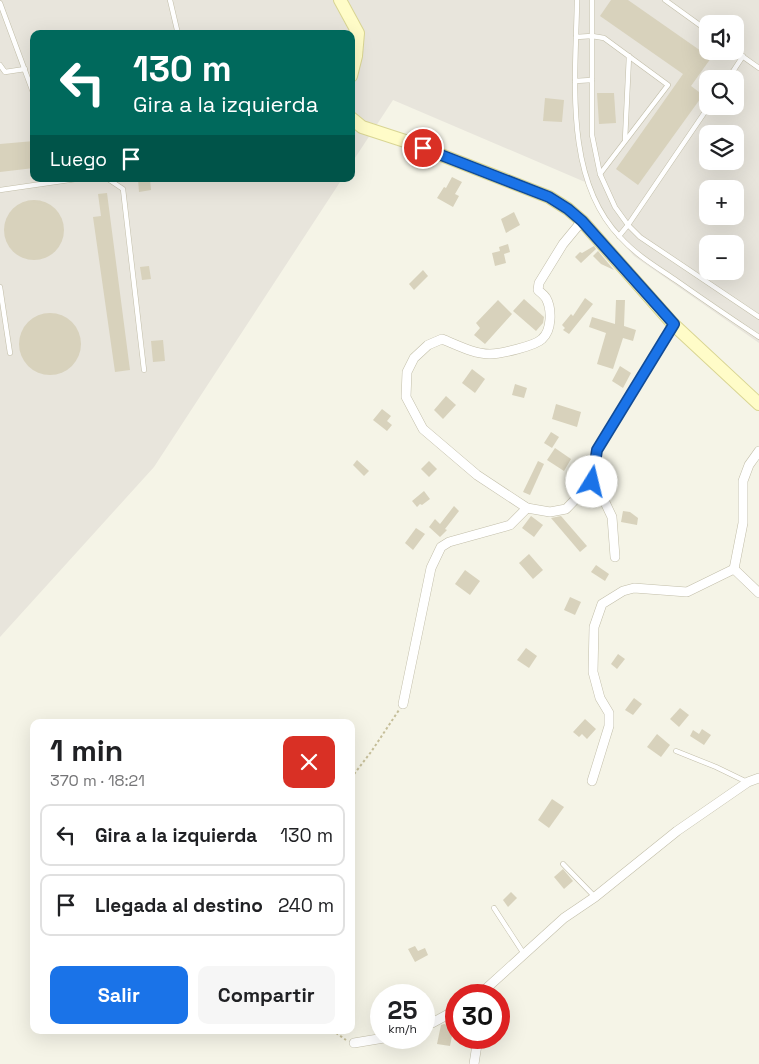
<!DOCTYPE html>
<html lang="es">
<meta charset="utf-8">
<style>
body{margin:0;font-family:"Space Grotesk",sans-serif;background:#f6f6f6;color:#202124;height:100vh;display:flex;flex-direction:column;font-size:19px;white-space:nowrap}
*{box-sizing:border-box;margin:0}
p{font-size:16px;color:#757577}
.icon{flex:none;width:28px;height:28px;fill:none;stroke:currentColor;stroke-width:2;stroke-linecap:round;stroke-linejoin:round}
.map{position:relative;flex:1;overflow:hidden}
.sheet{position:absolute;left:30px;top:719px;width:325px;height:315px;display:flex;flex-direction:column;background:#fff;border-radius:10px;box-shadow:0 5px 20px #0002}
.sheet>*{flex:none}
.banner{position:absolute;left:30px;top:30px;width:325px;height:152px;border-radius:10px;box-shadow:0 5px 20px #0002;background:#00695c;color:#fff;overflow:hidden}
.controls{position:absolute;left:699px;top:15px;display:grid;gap:10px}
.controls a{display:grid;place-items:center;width:45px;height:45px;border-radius:10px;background:#fff;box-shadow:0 5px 20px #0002;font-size:25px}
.speed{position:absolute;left:370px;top:984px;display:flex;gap:10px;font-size:25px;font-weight:700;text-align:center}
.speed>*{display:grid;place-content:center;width:65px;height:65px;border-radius:50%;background:#fff;box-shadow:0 5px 20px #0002;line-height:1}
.speed small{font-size:12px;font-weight:400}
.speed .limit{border:8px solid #d22;background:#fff;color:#111}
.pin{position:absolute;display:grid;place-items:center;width:42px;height:42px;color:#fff;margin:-21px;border:2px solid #fff;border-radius:50%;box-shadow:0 1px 5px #0007}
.me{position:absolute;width:55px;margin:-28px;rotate:9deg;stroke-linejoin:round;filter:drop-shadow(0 0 4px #0008)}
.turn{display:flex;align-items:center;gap:18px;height:105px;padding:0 20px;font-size:22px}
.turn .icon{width:65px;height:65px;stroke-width:2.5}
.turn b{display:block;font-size:35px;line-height:42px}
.then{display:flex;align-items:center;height:48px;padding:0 20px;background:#0003;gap:10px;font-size:19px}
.round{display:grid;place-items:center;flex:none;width:52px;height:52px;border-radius:10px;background:#f6f6f6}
.head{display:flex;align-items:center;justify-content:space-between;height:85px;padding:0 20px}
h1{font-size:30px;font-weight:600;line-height:38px}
.primary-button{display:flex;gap:10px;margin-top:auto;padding:10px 20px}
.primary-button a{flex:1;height:58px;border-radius:10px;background:#1a73e8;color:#fff;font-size:20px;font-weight:600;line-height:58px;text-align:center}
.primary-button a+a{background:#f6f6f6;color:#202124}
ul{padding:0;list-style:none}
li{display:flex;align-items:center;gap:15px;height:62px;margin:0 10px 8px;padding:0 10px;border:2px solid #e0e0e0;border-radius:10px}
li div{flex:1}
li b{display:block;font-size:19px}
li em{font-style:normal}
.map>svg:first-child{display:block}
.industrial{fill:#e8e5dc;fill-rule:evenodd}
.building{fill:#d8d2bc}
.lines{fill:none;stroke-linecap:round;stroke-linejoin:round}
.lane-casing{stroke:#c2bea9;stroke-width:5.5}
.street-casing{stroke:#c2bea9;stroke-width:10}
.secondary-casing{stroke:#d9d593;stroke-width:14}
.path{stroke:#c5be99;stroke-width:2;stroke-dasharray:2.5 2.5;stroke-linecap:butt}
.lane{stroke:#fff;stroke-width:4.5}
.street{stroke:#fff;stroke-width:9}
.secondary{stroke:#fffcc8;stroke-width:12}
.route-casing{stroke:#114b97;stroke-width:12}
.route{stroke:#1a73e8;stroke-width:9}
</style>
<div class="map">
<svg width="759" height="1064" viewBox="0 0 759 1064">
<rect width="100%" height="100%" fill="#f5f4e7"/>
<!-- industrial -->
<path class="industrial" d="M 0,0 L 759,0 L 759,343 L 634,256 L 613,232 L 596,206 L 585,182 L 393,100 L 351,164 L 351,34 L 34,34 L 34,179 L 342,179 L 154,467 L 0,637 ZM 708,24 L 735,24 L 735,51 L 708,51 ZM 708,79 L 735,79 L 735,106 L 708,106 ZM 708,134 L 735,134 L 735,161 L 708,161 ZM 708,189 L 735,189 L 735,216 L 708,216 ZM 708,244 L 735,244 L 735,271 L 708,271 Z"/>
<!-- building -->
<g class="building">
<path d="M 611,0 L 628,0 L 711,58 L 691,86 L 703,95 L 638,185 L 616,169 L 683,74 L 600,16 Z"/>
<path d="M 597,93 L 614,93 L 616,123 L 599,124 Z"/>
<path d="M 545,98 L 564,100 L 562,122 L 543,121 Z"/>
<path d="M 34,141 L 34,168 L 0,172 L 0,144 Z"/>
<path d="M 452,177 L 462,182 L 455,194 L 459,196 L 453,207 L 437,198 L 444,187 L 446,188 Z"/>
<path d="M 138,179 L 150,179 L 151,190 L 139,192 Z"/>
<path d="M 107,193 L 130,370 L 115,372 L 93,217 L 101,216 L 98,194 Z"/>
<circle cx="34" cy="230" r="30"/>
<path d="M 514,212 L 520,225 L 506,233 L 501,219 Z"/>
<path d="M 508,244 L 510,252 L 504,254 L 506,263 L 495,266 L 492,253 L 500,251 L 499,247 Z"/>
<path d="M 594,246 L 596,249 L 581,263 L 575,257 L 580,252 L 582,253 Z"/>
<path d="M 598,251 L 614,270 L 601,264 L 593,256 Z"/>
<path d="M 149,266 L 151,279 L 142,280 L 140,267 Z"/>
<path d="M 423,270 L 428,276 L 414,290 L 409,284 Z"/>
<path d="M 585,298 L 593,304 L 569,334 L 563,330 L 565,328 L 562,325 L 571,314 L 573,316 Z"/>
<path d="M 524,299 L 544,317 L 543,323 L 536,331 L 513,311 Z"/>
<path d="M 498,300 L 512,314 L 485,344 L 474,335 L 480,328 L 476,323 Z"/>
<path d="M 616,300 L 625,300 L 624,326 L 636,330 L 633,341 L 623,338 L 613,369 L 597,364 L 606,333 L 589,327 L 592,317 L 615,324 Z"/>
<circle cx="50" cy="344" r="31"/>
<path d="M 163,340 L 165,361 L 153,362 L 151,341 Z"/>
<path d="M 620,366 L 631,373 L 623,388 L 612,381 Z"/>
<path d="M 472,369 L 485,379 L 475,393 L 462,383 Z"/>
<path d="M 515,384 L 527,388 L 524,398 L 512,395 Z"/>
<path d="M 446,396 L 456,405 L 443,419 L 434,410 Z"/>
<path d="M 556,404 L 581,412 L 577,427 L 552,419 Z"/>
<path d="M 382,409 L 391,416 L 387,421 L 392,425 L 387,431 L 373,420 Z"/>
<path d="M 551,432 L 559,437 L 552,448 L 544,443 Z"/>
<path d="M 555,448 L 571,459 L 564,471 L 547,460 Z"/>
<path d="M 357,460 L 369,471 L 364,476 L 353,465 Z"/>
<path d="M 429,461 L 437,469 L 429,477 L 421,469 Z"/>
<path d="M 538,461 L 544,464 L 530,495 L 523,492 Z"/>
<path d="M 424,491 L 430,499 L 422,505 L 420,504 L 417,507 L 412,501 Z"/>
<path d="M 454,506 L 459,511 L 445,529 L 447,530 L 440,537 L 429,527 L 435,519 L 440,524 Z"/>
<path d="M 623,511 L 630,512 L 638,518 L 637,525 L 621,522 Z"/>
<path d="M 531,516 L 543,525 L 534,537 L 522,528 Z"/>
<path d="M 561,516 L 587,546 L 580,552 L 551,518 Z"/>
<path d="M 416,528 L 425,534 L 413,550 L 405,543 Z"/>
<path d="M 529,554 L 543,570 L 533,579 L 519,563 Z"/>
<path d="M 596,565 L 609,574 L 605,581 L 591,572 Z"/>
<path d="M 465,570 L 480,581 L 470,595 L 455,584 Z"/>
<path d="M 570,597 L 581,602 L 575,615 L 564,610 Z"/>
<path d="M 526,648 L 537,656 L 529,668 L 517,660 Z"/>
<path d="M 618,654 L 625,659 L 617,669 L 611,664 Z"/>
<path d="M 634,698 L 642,704 L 633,715 L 625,710 Z"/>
<path d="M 680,708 L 689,715 L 679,727 L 670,719 Z"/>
<path d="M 585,719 L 596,729 L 587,739 L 582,734 L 579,737 L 573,732 Z"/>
<path d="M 702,729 L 711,735 L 704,745 L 690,736 L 693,730 L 699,734 Z"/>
<path d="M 657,734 L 670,745 L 661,757 L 647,747 Z"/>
<path d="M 552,799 L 564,807 L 549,828 L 538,820 Z"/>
<path d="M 563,869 L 573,881 L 564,889 L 554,877 Z"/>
<path d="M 511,892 L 517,898 L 508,907 L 503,900 Z"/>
<path d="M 415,946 L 418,951 L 425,948 L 428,955 L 415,962 L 408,949 Z"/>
<path d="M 444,1024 L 454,1026 L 450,1046 L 437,1044 L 441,1025 Z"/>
</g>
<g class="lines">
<!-- lane casing -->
<g class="lane-casing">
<g id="lane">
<path d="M 170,0 L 178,34"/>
<path d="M 577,0 C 576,76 563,178 620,237 C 636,255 658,268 677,281 C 704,300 732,319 759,337"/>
<path d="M 592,0 L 592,135 L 600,174 L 615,207 L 628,225 L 640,237 L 759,317"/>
<path d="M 665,0 L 708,31"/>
<path d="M 0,3 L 34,95"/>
<path d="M 576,37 L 592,36 L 604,38 L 668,85 L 600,174"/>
<path d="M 735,51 L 759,68"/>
<path d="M 0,65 L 5,72 L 25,69"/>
<path d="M 728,79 L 743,56"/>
<path d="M 575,81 L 592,80"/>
<path d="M 625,140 L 629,56"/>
<path d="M 108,179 L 123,189 L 144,370"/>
<path d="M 0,190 L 76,179"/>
<path d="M 619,236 L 628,225 L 709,106"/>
<path d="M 0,287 L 10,353"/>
<path d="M 676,751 L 716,767 L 747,782"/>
<path d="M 563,864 L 595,897"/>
<path d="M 494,908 L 524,954"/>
</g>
</g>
<!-- street casing -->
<g class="street-casing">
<g id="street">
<path d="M 582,221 L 563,244 L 539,283 L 538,290 C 540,292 544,295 546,298 C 552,309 552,330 542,339 C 535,346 500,354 490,354 C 474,354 457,345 442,339 L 428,345 L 414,358 L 407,372 L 406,397 L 423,429 L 477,475 L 527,508 L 550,512 L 566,509 L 592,482 L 597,450 L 674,325"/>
<path d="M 592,482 L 602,496 L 612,517 L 615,557"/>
<path d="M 734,569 L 743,523 L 743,481 L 749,465 L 759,451"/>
<path d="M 734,569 L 759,593"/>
<path d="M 403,704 L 431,568 L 441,547 L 449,542 L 510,525 L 527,508"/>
<path d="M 592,781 L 609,726 L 609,713 L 600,698 L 593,672 L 594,627 L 602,604 L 623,591 L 634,588 L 687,592 L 734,569"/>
<path d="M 479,995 L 564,918 L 595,897 L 677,831 L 748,782 L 759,778"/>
<path d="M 424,1025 L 432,1023 L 456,1010"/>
<path d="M 354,1043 L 384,1038"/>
<path d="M 474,1064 L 478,1038"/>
</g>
</g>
<!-- secondary casing -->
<g class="secondary-casing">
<g id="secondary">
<path d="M 340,0 L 358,33 L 356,56 L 351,76"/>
<path d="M 351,118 L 362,127 L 405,141 L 549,197 L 568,209 L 582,221 L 674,325 L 759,404"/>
</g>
</g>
<!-- path -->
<g class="path">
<path d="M 351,778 L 371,752 L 399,710"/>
<path d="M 332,1030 L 346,1040"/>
</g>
<!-- lane -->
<use href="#lane" class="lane"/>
<!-- street -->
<use href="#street" class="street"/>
<!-- secondary -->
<use href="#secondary" class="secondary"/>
</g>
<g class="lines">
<!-- route casing -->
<g class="route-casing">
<path id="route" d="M 423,148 L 549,197 L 568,209 L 582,221 L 674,324 L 597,450 L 592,482"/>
</g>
<!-- route -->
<use href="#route" class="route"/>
</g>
</svg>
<div class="controls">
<a><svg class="icon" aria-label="sound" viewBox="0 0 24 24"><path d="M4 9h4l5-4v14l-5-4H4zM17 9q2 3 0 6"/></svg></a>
<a><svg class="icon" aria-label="search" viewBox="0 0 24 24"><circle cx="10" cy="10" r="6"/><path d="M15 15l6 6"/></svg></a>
<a><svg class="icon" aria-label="layers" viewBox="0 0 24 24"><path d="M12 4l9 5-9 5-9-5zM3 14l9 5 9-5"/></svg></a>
<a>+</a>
<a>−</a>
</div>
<div class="speed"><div>25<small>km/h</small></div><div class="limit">30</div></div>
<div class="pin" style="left:423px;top:148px;background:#d93025"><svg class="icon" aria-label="arrive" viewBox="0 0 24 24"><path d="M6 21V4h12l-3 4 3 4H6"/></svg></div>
<svg class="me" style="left:592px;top:482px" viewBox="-20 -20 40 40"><circle r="19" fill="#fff"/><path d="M0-13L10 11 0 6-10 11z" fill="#1a73e8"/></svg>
<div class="banner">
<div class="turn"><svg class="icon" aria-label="left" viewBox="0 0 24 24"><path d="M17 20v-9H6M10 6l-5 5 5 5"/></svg><div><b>130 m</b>Gira a la izquierda</div></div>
<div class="then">Luego<svg class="icon" aria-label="arrive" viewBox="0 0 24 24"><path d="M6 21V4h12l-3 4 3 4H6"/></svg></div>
</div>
<section class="sheet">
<div class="head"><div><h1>1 min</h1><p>370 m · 18:21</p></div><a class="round" style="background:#d93025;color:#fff"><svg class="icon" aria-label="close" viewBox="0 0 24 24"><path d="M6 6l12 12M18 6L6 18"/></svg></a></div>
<ul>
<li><svg class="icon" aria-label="left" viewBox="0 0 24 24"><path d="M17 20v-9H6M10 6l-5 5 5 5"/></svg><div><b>Gira a la izquierda</b></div><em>130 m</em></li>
<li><svg class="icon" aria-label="arrive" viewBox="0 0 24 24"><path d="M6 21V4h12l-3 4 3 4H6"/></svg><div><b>Llegada al destino</b></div><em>240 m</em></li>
</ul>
<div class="primary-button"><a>Salir</a><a>Compartir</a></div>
</section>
</div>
